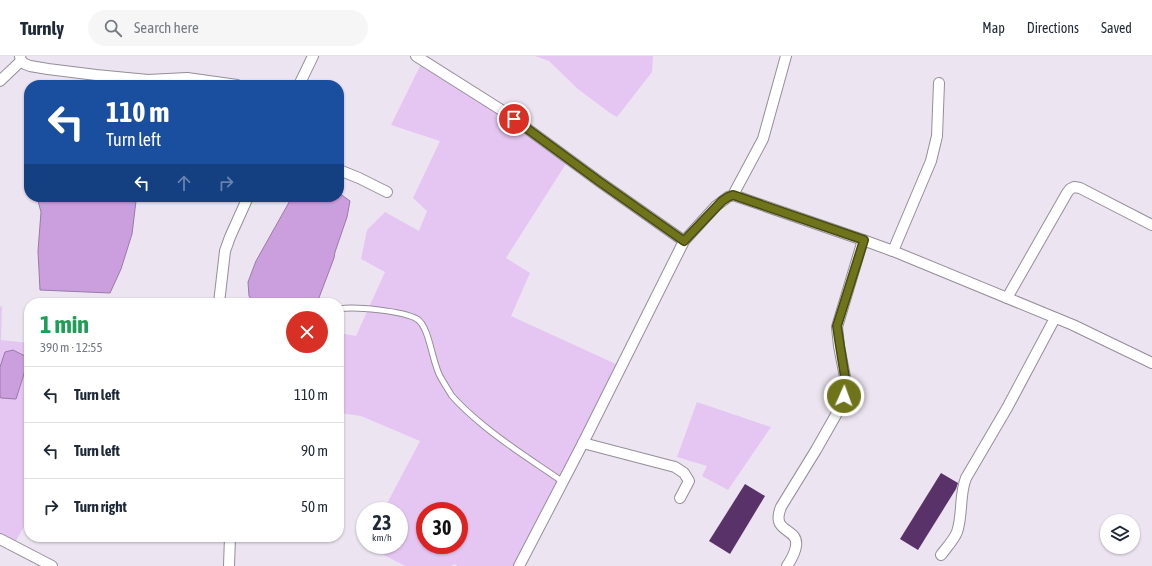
<!DOCTYPE html>
<meta charset="utf-8">
<style>
body{margin:0;font-family:"Asap Condensed",sans-serif;background:#f6f6f7;color:#1f2937;height:100vh;display:flex;flex-direction:column;font-size:15px;white-space:nowrap}
*{box-sizing:border-box;margin:0}
p{font-size:13px;color:#747a83}
.icon{flex:none;width:22px;height:22px;fill:none;stroke:currentColor;stroke-width:2;stroke-linecap:round;stroke-linejoin:round}
.map{position:relative;flex:1;overflow:hidden}
.sheet{position:absolute;left:24px;top:242px;width:320px;height:244px;display:flex;flex-direction:column;background:#fff;border-radius:16px;box-shadow:0 1px 3px #0004}
.sheet>*{flex:none}
.guide{position:absolute;left:24px;top:24px;width:320px;height:122px;border-radius:16px;box-shadow:0 1px 3px #0004;background:#1a4fa0;color:#fff;overflow:hidden}
.buttons{position:absolute;left:1100px;top:458px;display:grid;gap:8px}
.buttons a{display:grid;place-items:center;width:40px;height:40px;border-radius:50%;background:#fff;box-shadow:0 1px 3px #0004;font-size:20px}
.speed{position:absolute;left:356px;top:446px;display:flex;gap:8px;font-size:20px;font-weight:700;text-align:center}
.speed>*{display:grid;place-content:center;width:52px;height:52px;border-radius:50%;background:#fff;box-shadow:0 1px 3px #0004;line-height:1}
.speed small{font-size:10px;font-weight:400}
.speed .limit{border:6px solid #d22;background:#fff;color:#111}
.pin{position:absolute;display:grid;place-items:center;width:34px;height:34px;color:#fff;margin:-17px;border:2px solid #fff;border-radius:50%;box-shadow:0 1px 4px #0007}
.me{position:absolute;width:44px;margin:-22px;rotate:2deg;stroke-linejoin:round;filter:drop-shadow(0 0 3px #0008)}
.turn{display:flex;align-items:center;gap:14px;height:84px;padding:0 16px;font-size:18px}
.turn .icon{width:52px;height:52px;stroke-width:2.5}
.turn b{display:block;font-size:28px;line-height:34px}
.lanes{display:flex;align-items:center;height:38px;padding:0 16px;background:#0003;justify-content:center;gap:20px;direction:ltr}
.lanes .off{opacity:.35}
.round{display:grid;place-items:center;flex:none;width:42px;height:42px;border-radius:21px;background:#f6f6f7}
.summary{display:flex;align-items:center;justify-content:space-between;height:68px;padding:0 16px}
h1{font-size:24px;font-weight:700;line-height:30px;color:#1e9e55}
ul{padding:0;list-style:none}
li{display:flex;align-items:center;gap:12px;height:56px;padding:0 16px;border-top:1px solid #e0e1e3}
li div{flex:1}
li b{display:block;font-size:15px}
li em{font-style:normal}
header{display:flex;align-items:center;gap:24px;box-sizing:border-box;height:56px;padding:0 20px;background:#fff;border-bottom:1px solid #e0e1e3}
header strong{font-size:19px}
nav{display:flex;gap:22px;margin-inline-start:auto;font-size:14px}
.search{width:280px;height:36px;background:#f6f6f7;display:flex;align-items:center;gap:10px;box-sizing:border-box;padding:0 14px;border-radius:22px;color:#747a83;font-size:15px}
.map>svg:first-child{display:block}
.green{fill:#e5c6f2;fill-rule:evenodd}
.water{fill:#cb9fde;stroke:#997aa7}
.building{fill:#593269}
.lines{fill:none;stroke-linecap:round;stroke-linejoin:round}
.service-casing{stroke:#958e99;stroke-width:7}
.minor-casing{stroke:#958e99;stroke-width:12}
.service{stroke:#fff;stroke-width:5}
.minor{stroke:#fff;stroke-width:10}
.route-casing{stroke:#484b12;stroke-width:10}
.route{stroke:#6f741b;stroke-width:7}
</style>
<header>
<strong>Turnly</strong>
<div class="search"><svg class="icon" aria-label="search" viewBox="0 0 24 24"><circle cx="10" cy="10" r="6"/><path d="M15 15l6 6"/></svg>Search here</div>
<nav><a>Map</a><a>Directions</a><a>Saved</a></nav>
</header>
<div class="map">
<svg width="1152" height="510" viewBox="0 0 1152 510">
<rect width="100%" height="100%" fill="#ece4f0"/>
<!-- green -->
<g class="green">
<path d="M 535,0 L 653,0 L 652,16 L 617,61 L 610,57 L 578,33 L 549,5 Z"/>
<path d="M 423,4 L 569,103 L 506,202 L 530,217 L 511,260 L 618,309 L 514,510 L 457,510 L 455,508 L 451,510 L 405,510 L 365,489 L 399,489 L 399,455 L 383,455 L 420,385 L 361,360 L 339,357 L 339,277 L 356,280 L 385,216 L 361,203 L 367,174 L 385,156 L 419,175 L 427,155 L 413,142 L 440,85 L 391,69 ZM 425,455 L 459,455 L 459,489 L 425,489 Z"/>
<path d="M 0,250 L 2,251 L 1,284 L 29,287 L 29,462 L 13,490 L 0,483 L 0,341 L 1,342 L 16,342 L 24,318 L 27,301 L 5,296 L 0,311 Z"/>
<path d="M 697,346 L 771,371 L 728,434 L 702,420 L 707,410 L 677,401 Z"/>
</g>
<!-- water -->
<g class="water">
<path d="M 339,137 L 350,145 L 347,161 L 335,196 L 334,202 L 317,247 L 254,247 L 249,240 L 248,226 L 256,205 L 292,141 L 339,141 Z"/>
<path d="M 37,141 L 135,141 L 136,145 L 132,178 L 121,213 L 110,237 L 40,234 L 38,195 L 41,156 Z"/>
<path d="M 13,294 L 27,301 L 24,318 L 16,343 L 1,342 L 0,341 L 0,311 L 5,296 Z"/>
</g>
<!-- building -->
<g class="building">
<path d="M 941,417 L 958,427 L 956,433 L 918,494 L 900,483 Z"/>
<path d="M 745,428 L 765,440 L 730,498 L 709,485 Z"/>
</g>
<g class="lines">
<!-- service casing -->
<g class="service-casing">
<path id="service" d="M 339,253 C 355,250 403,255 417,263 C 430,271 432,308 441,322 C 444,327 448,334 452,340 C 461,350 472,360 483,369 C 508,390 536,407 563,426"/>
</g>
<!-- minor casing -->
<g class="minor-casing">
<g id="minor">
<path d="M 20,0 L 21,5 L 25,8 L 30,10 L 48,13 L 96,19 L 148,24 L 187,22 L 237,29"/>
<path d="M 416,0 L 503,55 L 600,126 L 684,185"/>
<path d="M 0,25 L 21,5"/>
<path d="M 299,29 L 313,0"/>
<path d="M 339,114 L 359,122 L 387,136"/>
<path d="M 733,139 L 863,184 L 893,195 L 1073,269 L 1152,307"/>
<path d="M 893,195 L 931,105 L 937,80 L 939,27"/>
<path d="M 1007,242 L 1067,137 L 1070,133 L 1074,131 L 1080,132 L 1152,169"/>
<path d="M 219,247 L 225,195 L 230,181 L 248,141"/>
<path d="M 583,387 L 675,411 L 684,417 L 689,425 L 680,442"/>
<path d="M 0,483 L 52,510"/>
<path d="M 941,499 C 946,492 954,484 957,476 C 963,459 959,439 966,422 L 1007,352 L 1055,262"/>
<path d="M 229,510 L 230,481"/>
<path d="M 519,510 L 583,387 L 684,185 L 716,150 L 728,141 L 733,139 L 763,83 L 786,0"/>
<path d="M 787,510 C 791,504 795,497 796,490 C 799,471 770,478 781,451 L 816,394 L 841,350 L 844,340 L 846,330 L 845,321 L 839,290 L 837,271 L 863,184"/>
</g>
</g>
<!-- service -->
<use href="#service" class="service"/>
<!-- minor -->
<use href="#minor" class="minor"/>
</g>
<g class="lines">
<!-- route casing -->
<g class="route-casing">
<path id="route" d="M 514,63 L 600,126 L 684,185 L 722,145 L 728,141 L 733,139 L 864,184 L 837,270 L 840,290 L 845,321 L 846,330 L 844,340"/>
</g>
<!-- route -->
<use href="#route" class="route"/>
</g>
</svg>
<div class="buttons">
<a><svg class="icon" aria-label="layers" viewBox="0 0 24 24"><path d="M12 4l9 5-9 5-9-5zM3 14l9 5 9-5"/></svg></a>
</div>
<div class="speed"><div>23<small>km/h</small></div><div class="limit">30</div></div>
<div class="pin" style="left:514px;top:63px;background:#d93025"><svg class="icon" aria-label="arrive" viewBox="0 0 24 24"><path d="M6 21V4h12l-3 4 3 4H6"/></svg></div>
<svg class="me" style="left:844px;top:340px" viewBox="-20 -20 40 40"><circle r="17" fill="#6f741b" stroke="#fff" stroke-width="3"/><path d="M0-11L8 9 0 5-8 9z" fill="#fff"/></svg>
<div class="guide">
<div class="turn"><svg class="icon" aria-label="left" viewBox="0 0 24 24"><path d="M17 20v-9H6M10 6l-5 5 5 5"/></svg><div><b>110 m</b>Turn left</div></div>
<div class="lanes"><svg class="icon" aria-label="left" viewBox="0 0 24 24"><path d="M17 20v-9H6M10 6l-5 5 5 5"/></svg><svg class="icon off" aria-label="ahead" viewBox="0 0 24 24"><path d="M12 20V5M6 11l6-6 6 6"/></svg><svg class="icon off" aria-label="right" viewBox="0 0 24 24"><path d="M7 20v-9h11M14 6l5 5-5 5"/></svg></div>
</div>
<section class="sheet">
<div class="summary"><div><h1>1 min</h1><p>390 m · 12:55</p></div><a class="round" style="background:#d93025;color:#fff"><svg class="icon" aria-label="close" viewBox="0 0 24 24"><path d="M6 6l12 12M18 6L6 18"/></svg></a></div>
<ul>
<li><svg class="icon" aria-label="left" viewBox="0 0 24 24"><path d="M17 20v-9H6M10 6l-5 5 5 5"/></svg><div><b>Turn left</b></div><em>110 m</em></li>
<li><svg class="icon" aria-label="left" viewBox="0 0 24 24"><path d="M17 20v-9H6M10 6l-5 5 5 5"/></svg><div><b>Turn left</b></div><em>90 m</em></li>
<li><svg class="icon" aria-label="right" viewBox="0 0 24 24"><path d="M7 20v-9h11M14 6l5 5-5 5"/></svg><div><b>Turn right</b></div><em>50 m</em></li>
</ul>
</section>
</div>
